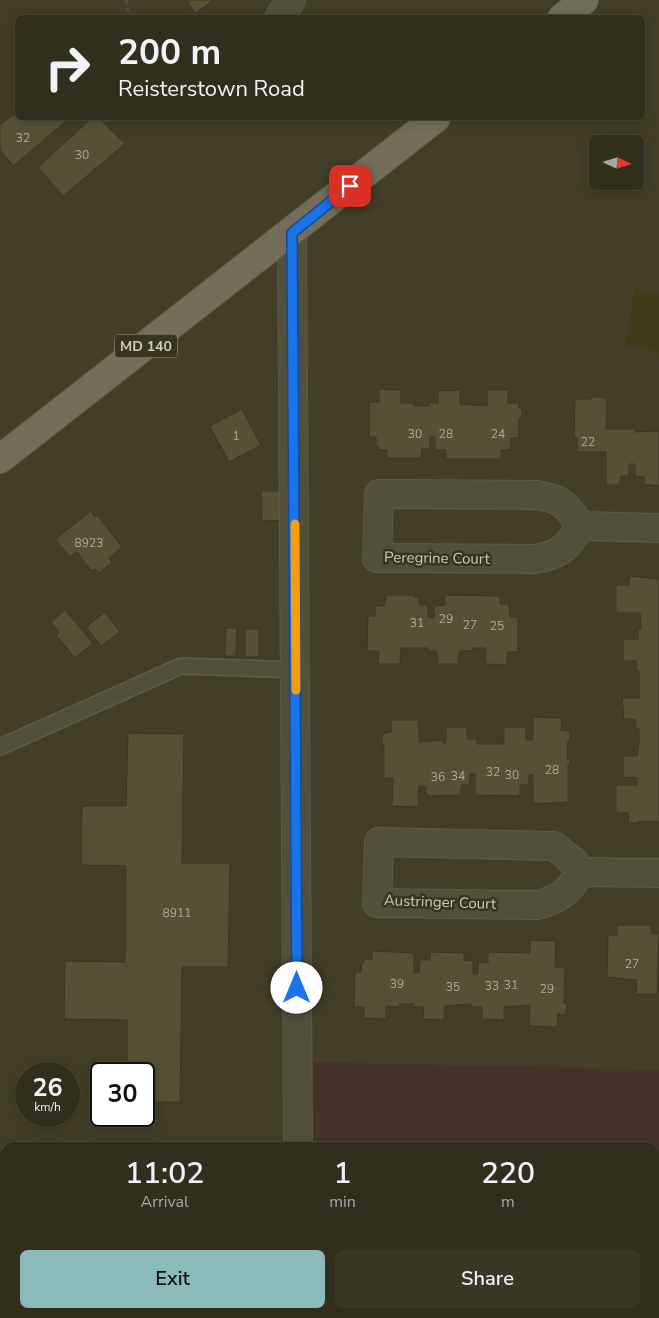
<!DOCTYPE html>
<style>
body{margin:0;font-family:"Nunito Sans",sans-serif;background:#3a3626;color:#f1f3f6;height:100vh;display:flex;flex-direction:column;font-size:19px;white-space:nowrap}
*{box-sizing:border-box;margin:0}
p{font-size:16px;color:#a8a8a4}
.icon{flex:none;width:28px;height:28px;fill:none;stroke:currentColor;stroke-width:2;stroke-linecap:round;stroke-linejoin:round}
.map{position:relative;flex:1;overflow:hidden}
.drawer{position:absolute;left:0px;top:1142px;width:660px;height:176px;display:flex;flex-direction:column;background:#322e1d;border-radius:15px 15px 0 0;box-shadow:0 2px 12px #0003,0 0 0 1px #4d4a3b}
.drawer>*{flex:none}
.hud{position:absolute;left:15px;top:15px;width:630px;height:105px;border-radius:8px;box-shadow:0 2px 12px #0003,0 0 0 1px #4d4a3b;background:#322e1d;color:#f1f3f6;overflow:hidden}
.needle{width:32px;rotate:94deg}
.fabs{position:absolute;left:589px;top:135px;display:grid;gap:10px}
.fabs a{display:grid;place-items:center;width:55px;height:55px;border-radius:8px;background:#322e1d;box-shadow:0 2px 12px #0003,0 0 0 1px #4d4a3b;font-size:25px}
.speed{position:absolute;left:15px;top:1062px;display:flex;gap:10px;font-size:25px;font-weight:700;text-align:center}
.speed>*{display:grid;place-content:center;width:65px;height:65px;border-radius:50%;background:#322e1d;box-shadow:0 2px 12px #0003,0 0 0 1px #4d4a3b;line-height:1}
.speed small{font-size:12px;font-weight:400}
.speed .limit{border:2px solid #111;border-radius:8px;background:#fff;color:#111}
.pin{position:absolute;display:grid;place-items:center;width:42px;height:42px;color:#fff;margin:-21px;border-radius:10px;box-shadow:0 2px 8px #0006}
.me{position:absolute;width:55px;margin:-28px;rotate:0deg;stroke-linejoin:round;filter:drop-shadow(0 0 4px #0008)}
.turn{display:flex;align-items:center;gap:18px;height:105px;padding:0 20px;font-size:22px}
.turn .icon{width:65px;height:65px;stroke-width:2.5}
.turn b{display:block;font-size:35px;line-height:42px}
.eta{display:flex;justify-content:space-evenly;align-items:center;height:85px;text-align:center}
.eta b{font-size:30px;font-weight:600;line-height:35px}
.cta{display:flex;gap:10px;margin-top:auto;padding:10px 20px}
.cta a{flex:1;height:58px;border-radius:8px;background:#8bbbb9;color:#111;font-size:20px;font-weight:600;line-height:58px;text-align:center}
.cta a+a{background:#3a3626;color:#f1f3f6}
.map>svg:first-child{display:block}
.green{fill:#433329}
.water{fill:#413b1a}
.building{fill:#565136;stroke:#3a3622}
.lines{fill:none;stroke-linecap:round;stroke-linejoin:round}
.lane-casing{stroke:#5e5b48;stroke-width:18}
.street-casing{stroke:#5e5b48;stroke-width:30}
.primary-casing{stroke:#5e5b48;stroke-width:30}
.path{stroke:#5b4b43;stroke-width:3;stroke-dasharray:4 4;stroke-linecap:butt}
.lane{stroke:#524f3c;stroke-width:15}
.street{stroke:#524f3c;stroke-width:28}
.primary{stroke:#726e5a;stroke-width:28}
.route-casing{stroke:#114b97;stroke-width:12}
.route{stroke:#1a73e8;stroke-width:9}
.slow{stroke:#f59e0b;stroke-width:9}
.labels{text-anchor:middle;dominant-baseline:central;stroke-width:5;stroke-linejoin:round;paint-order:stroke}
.number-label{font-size:12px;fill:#adaa97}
.shield{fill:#383420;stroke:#a09d8b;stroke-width:1}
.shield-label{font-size:14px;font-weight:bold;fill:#cccab9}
.street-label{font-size:15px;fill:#cccab9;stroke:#383420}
</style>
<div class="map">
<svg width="659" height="1318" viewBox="0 0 659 1318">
<rect width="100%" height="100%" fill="#423e27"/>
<!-- green -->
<path class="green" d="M 305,1062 L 659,1070 L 659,1318 L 361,1318 L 360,1314 L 655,1314 L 655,1148 L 312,1147 L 309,1137 Z"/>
<!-- water -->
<path class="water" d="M 635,289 L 659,293 L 659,360 L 658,351 L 625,346 Z"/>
<!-- building -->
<g class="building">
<path d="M 187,0 L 214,0 L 195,13 Z"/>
<path d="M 18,111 L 18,118 L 70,118 L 13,166 L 0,150 L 0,125 Z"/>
<path d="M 92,118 L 99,118 L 125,144 L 63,196 L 38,167 Z"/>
<path d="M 379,389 L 401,390 L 401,403 L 414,403 L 414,406 L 429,406 L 429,403 L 438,403 L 438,391 L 460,390 L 460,404 L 487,406 L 487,390 L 508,390 L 508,403 L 519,403 L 519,408 L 522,409 L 522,417 L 519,419 L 519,438 L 511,438 L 511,450 L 501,450 L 501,459 L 446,459 L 446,450 L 435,450 L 435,437 L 430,437 L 430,449 L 422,449 L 421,458 L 387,458 L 387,450 L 379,450 L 378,446 L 376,446 L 376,437 L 369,437 L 369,402 L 379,402 Z"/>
<path d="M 591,397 L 604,397 L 607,400 L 606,429 L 636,429 L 635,432 L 659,431 L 659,486 L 644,484 L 645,477 L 635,476 L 635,464 L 629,464 L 629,476 L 621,476 L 619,485 L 606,485 L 606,452 L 577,452 L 577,438 L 574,438 L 575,399 L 591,399 Z"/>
<path d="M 242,409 L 261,445 L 229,462 L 210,426 Z"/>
<path d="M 261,491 L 286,491 L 286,520 L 262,521 Z"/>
<path d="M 91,511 L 95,517 L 97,515 L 122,547 L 109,558 L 112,562 L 99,573 L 95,569 L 92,571 L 77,552 L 70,557 L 55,539 Z"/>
<path d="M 629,576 L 659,579 L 659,822 L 639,821 L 639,823 L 629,823 L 628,813 L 616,813 L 616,785 L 637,785 L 637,778 L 623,777 L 623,756 L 637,756 L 639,743 L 639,729 L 636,729 L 635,719 L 624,719 L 622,698 L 639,698 L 639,671 L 636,671 L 636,661 L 623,661 L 623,639 L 638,639 L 638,629 L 641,629 L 640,613 L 616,613 L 616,585 L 629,585 Z"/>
<path d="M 386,595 L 414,595 L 414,597 L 419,597 L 419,605 L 428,605 L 428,617 L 434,618 L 434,606 L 445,605 L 445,595 L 500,596 L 500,604 L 509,604 L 510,617 L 518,617 L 518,652 L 507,652 L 507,665 L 486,664 L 485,648 L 472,648 L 473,651 L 459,651 L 459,664 L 437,664 L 437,651 L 428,651 L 428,648 L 401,648 L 400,664 L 378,664 L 379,651 L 367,651 L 368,616 L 375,616 L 375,606 L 384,606 Z"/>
<path d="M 65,610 L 93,643 L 75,658 L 56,635 L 59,632 L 51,622 Z"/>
<path d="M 105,612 L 120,632 L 101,646 L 86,627 Z"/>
<path d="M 226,628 L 237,628 L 236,656 L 225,656 Z"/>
<rect x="245" y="629" width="14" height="28"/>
<path d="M 533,717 L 562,718 L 561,730 L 570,731 L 570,741 L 568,741 L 567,759 L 570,759 L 571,764 L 568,764 L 568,802 L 533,804 L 533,775 L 529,775 L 529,785 L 520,785 L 520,796 L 475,795 L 475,774 L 470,774 L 470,785 L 462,785 L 460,795 L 432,796 L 425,794 L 426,786 L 419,786 L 418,807 L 392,806 L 393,778 L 384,778 L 384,744 L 382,744 L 382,734 L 391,732 L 391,720 L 419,720 L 419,742 L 444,740 L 443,743 L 446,743 L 446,727 L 467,727 L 467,739 L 477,739 L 477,744 L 504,744 L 504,727 L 526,727 L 526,740 L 533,740 Z"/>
<path d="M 128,733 L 184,734 L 182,863 L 230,863 L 228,967 L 182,967 L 180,1102 L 144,1102 L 144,1074 L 127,1074 L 127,1020 L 64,1019 L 65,961 L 125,962 L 126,866 L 81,865 L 82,806 L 126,806 Z"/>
<path d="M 617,925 L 651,925 L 651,934 L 659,934 L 657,994 L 636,994 L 637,979 L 635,980 L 607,977 L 608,935 L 617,935 Z"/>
<path d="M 530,940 L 556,941 L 555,967 L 565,968 L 564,1004 L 567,1003 L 566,1015 L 558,1014 L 557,1027 L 529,1026 L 530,1005 L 504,1007 L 504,1020 L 482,1019 L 482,1007 L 471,1007 L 471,1004 L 445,1006 L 444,1020 L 423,1019 L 424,1007 L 413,1007 L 413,1004 L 399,1004 L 399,1007 L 386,1006 L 386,1019 L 364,1018 L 364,1007 L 354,1007 L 355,972 L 361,972 L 362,963 L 364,963 L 364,959 L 372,959 L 372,951 L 414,953 L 414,973 L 419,973 L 420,960 L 430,960 L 430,952 L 464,953 L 464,960 L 473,961 L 473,974 L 478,974 L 478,962 L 488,963 L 488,952 L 530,953 Z"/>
</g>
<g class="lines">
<!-- lane casing -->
<g class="lane-casing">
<path id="lane" d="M 0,747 L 181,666 L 296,670"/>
</g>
<!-- street casing -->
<g class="street-casing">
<g id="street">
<path d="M 279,18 L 291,0"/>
<path d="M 292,233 L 298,1148"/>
<path d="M 379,494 L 536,495 C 561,498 567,506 581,526 C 567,547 561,555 535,559 L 377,558 Z"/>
<path d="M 581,526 L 659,528"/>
<path d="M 379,842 L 554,846 L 574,862 L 579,872 C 571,892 558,899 538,905 L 377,903 Z"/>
<path d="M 579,872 L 659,873"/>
<path d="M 0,1314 L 9,1318"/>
</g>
</g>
<!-- primary casing -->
<g class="primary-casing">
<g id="primary">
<path d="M 562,18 L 584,0"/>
<path d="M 0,459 L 436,118"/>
</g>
</g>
<!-- path -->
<path class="path" d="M 126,0 L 129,18"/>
<!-- lane -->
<use href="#lane" class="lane"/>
<!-- street -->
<use href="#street" class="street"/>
<!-- primary -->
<use href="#primary" class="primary"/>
</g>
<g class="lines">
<!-- route casing -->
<g class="route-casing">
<path id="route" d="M 297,988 L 292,233 L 350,186"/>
</g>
<!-- route -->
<use href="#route" class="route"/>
<!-- slow -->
<path class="slow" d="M 295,524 L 296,690"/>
</g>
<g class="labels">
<!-- number labels -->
<g class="number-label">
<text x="23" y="138">32</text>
<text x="82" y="155">30</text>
<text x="415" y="434">30</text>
<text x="446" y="434">28</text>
<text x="498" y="434">24</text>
<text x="236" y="436">1</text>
<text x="588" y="442">22</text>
<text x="89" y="543">8923</text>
<text x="446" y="619">29</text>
<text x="417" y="623">31</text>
<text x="470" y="625">27</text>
<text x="497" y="626">25</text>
<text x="552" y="770">28</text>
<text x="493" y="772">32</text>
<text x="512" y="775">30</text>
<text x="458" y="776">34</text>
<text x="438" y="777">36</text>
<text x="177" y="913">8911</text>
<text x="632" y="964">27</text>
<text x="397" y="984">39</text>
<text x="511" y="985">31</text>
<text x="492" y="986">33</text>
<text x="453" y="987">35</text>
<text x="547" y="989">29</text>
</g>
<!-- shield labels -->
<rect class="shield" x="115" y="334.5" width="62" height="23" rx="4"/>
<g class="shield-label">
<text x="146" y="346">MD 140</text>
</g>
<!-- street labels -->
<g class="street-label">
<text transform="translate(437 558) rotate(1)">Peregrine Court</text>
<text transform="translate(440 902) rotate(2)">Austringer Court</text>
</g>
</g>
</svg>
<div class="fabs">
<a><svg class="needle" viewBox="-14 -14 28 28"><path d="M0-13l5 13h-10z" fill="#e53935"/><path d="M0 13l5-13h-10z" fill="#a8a8a4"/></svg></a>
</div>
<div class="speed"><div>26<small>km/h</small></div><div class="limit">30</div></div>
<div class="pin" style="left:350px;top:186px;background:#d93025"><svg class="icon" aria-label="arrive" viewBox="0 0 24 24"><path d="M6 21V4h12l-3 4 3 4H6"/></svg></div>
<svg class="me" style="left:297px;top:988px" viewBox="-20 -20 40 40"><circle r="19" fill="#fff"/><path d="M0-13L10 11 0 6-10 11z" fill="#1a73e8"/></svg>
<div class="hud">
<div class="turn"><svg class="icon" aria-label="right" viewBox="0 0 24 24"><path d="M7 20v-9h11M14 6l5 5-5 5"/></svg><div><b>200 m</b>Reisterstown Road</div></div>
</div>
<section class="drawer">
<div class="eta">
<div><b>11:02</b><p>Arrival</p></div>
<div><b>1</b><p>min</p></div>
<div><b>220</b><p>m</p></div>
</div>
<div class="cta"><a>Exit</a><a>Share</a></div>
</section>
</div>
